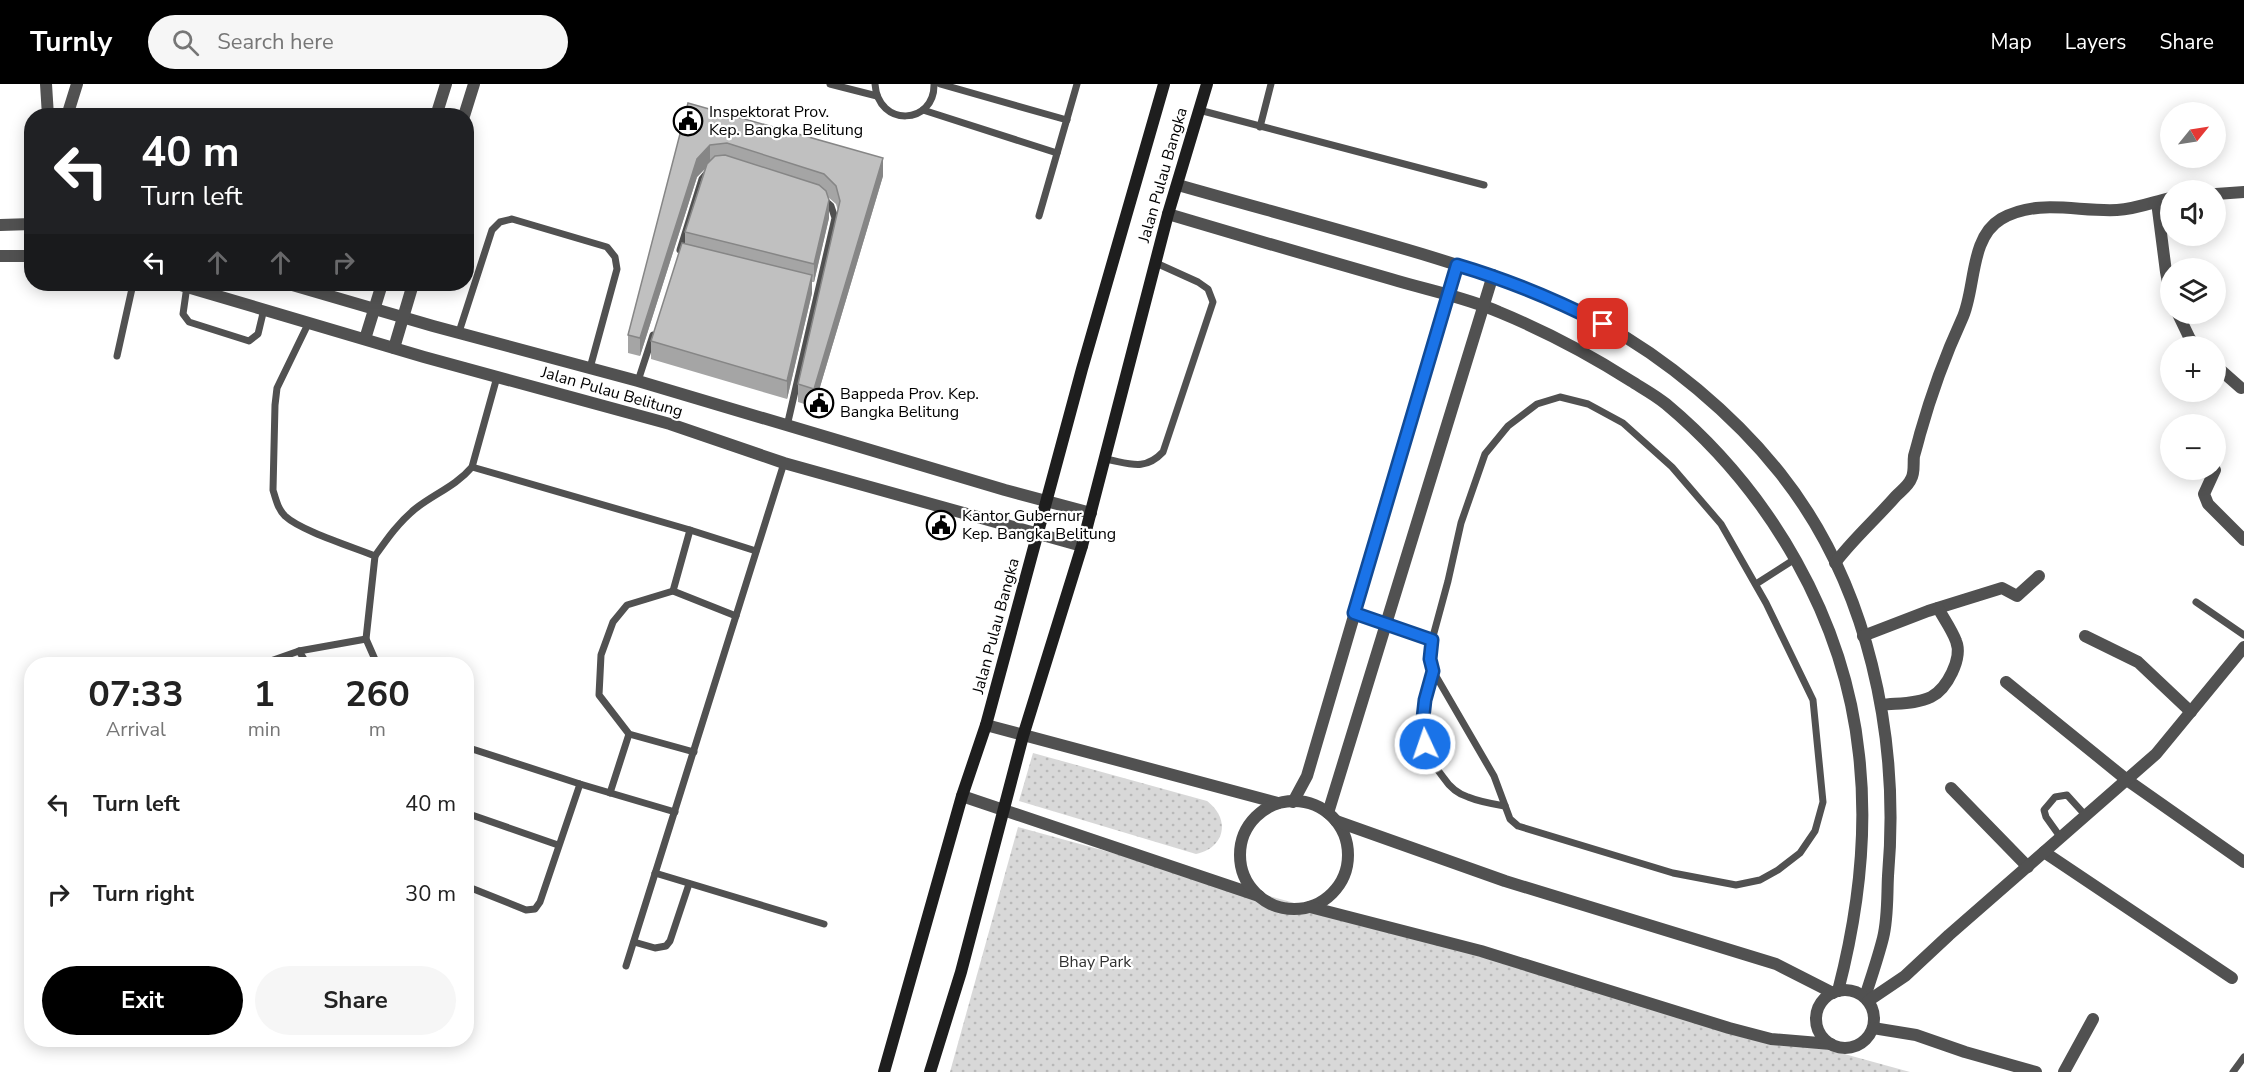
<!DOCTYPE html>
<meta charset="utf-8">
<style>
body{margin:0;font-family:"Nunito Sans",sans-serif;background:#f6f6f6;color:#222;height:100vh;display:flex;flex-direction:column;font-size:22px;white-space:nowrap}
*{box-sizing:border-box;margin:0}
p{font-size:20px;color:#767676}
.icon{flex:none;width:33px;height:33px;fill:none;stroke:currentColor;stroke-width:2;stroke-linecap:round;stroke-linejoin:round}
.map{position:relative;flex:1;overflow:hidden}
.panel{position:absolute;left:24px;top:573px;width:450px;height:390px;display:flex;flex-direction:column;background:#fff;border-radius:24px;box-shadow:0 3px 15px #0003}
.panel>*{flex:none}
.guide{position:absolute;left:24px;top:24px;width:450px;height:183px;border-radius:24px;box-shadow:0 3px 15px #0003;background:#202124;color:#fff;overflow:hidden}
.needle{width:39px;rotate:60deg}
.tools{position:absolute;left:2160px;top:18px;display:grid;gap:12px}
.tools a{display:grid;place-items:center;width:66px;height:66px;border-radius:50%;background:#fff;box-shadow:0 3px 15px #0003;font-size:30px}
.pin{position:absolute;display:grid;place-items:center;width:51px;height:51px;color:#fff;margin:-26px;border-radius:12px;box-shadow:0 3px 9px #0006}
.me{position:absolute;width:66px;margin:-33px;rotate:357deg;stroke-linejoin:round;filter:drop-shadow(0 0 4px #0008)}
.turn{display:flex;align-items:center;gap:21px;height:126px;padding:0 18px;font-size:27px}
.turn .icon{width:78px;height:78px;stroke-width:2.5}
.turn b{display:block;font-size:42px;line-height:51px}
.lanes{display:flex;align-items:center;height:57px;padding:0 18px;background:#0003;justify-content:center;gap:30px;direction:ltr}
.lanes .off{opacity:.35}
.eta{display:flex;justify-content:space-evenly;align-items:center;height:102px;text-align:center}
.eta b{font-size:36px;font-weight:700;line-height:42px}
.action{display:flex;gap:12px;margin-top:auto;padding:12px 18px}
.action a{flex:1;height:69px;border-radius:36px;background:#000;color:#fff;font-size:24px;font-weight:700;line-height:69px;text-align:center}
.action a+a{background:#f6f6f6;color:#222}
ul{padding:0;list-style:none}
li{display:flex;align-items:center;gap:18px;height:90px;padding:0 18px}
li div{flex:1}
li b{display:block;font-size:22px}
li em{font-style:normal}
header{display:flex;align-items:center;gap:36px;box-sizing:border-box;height:84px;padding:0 30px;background:#000;color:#fff}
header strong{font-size:28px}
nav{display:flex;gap:33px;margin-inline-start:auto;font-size:21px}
.search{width:420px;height:54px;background:#f6f6f6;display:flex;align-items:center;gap:15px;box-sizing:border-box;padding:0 21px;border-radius:33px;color:#767676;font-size:22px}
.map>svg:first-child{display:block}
.grass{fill:url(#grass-dots)}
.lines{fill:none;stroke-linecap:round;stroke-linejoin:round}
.lane{stroke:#515151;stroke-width:7}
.street{stroke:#515151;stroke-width:12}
.secondary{stroke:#1e1e1e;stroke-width:12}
.wall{fill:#a5a5a5}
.shaded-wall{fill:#868686}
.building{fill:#c0c0c0;stroke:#868686;stroke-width:1.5}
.route-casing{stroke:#114b97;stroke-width:15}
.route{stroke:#1a73e8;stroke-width:10}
.labels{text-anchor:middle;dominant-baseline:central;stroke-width:4.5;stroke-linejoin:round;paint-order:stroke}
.poi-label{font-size:16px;fill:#000;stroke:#fff;text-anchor:start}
.street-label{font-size:16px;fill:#000;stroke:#fff}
.park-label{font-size:16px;fill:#2f2f2f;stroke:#fff}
</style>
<header>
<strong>Turnly</strong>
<div class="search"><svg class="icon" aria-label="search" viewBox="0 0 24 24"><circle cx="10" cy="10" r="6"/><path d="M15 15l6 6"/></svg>Search here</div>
<nav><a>Map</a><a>Layers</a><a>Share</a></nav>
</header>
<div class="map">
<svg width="2244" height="988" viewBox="0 0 2244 988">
<defs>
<pattern id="grass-dots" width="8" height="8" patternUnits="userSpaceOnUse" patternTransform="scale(1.5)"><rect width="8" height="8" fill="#d8d8d8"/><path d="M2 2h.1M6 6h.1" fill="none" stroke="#b8b8b8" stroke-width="1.8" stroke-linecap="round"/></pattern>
</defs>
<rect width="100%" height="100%" fill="#fff"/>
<!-- grass -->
<g class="grass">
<path d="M 1033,669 L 1207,717 C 1231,735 1225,764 1196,770 L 1019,717 Z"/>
<path d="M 1018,743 L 1910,988 L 950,988 Z"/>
</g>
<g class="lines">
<!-- lane -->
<g class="lane">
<path d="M 830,0 L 877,12"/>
<path d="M 875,0 C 878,44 935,41 934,0"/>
<path d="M 940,0 L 1067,36"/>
<path d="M 923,26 L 1057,69"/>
<path d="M 1199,26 L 1484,101"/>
<path d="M 1260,43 L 1271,0"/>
<path d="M 1039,132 L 1077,0"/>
<path d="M 680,166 L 702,95 L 707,89"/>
<path d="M 187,202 L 183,230 L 189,238 L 249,257 L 258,250 L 264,225"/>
<path d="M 309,238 L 277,304 L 275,321 L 273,406 C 276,416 278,425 285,432 C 301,447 353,463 375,472 L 366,555 L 377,580"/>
<path d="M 459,248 L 492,146 L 500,138 L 512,135 L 607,163 L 615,173 L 617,185 L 590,284"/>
<path d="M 117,272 L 133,200"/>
<path d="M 638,297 L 653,251"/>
<path d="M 1560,313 L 1588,320 L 1623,339 L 1672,383 L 1721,440 L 1766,519 L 1813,616 L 1823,718 L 1815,747 L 1800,769 L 1778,786 L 1760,796 L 1736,801 L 1673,789 L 1518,742 L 1510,735 L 1494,692 L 1433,587 L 1430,575 L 1432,556 L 1448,497 L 1461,439 L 1485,370 L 1508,342 L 1537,320 Z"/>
<path d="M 787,342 L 835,134 L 831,122 L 823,115"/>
<path d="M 1105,375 C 1129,379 1144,388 1163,368 L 1213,218 L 1208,205 L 1198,198 L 1156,179"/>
<path d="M 472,383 L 690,446 L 756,467"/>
<path d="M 375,472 C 387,455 398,439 415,425 C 434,410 456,402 472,383 L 497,293"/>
<path d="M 1756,500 L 1795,475"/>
<path d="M 673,507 L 690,446"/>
<path d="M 2196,518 L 2244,551"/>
<path d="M 1355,529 L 1432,556"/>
<path d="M 299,567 L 307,580"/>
<path d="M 262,580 L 299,567 L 366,555"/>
<path d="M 1433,587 C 1422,626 1415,659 1443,693 C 1449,702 1458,710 1468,713 C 1480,718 1493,720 1505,722"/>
<path d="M 466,663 L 580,700 L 675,728"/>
<path d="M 694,668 L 629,650 L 599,611 L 601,571 L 613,538 L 627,521 L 673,507 L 736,532"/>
<path d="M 610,709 L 629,650"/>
<path d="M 466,729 L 558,761"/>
<path d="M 2061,754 L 2046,733 L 2044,726 L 2055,713 L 2067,711 L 2086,732"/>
<path d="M 655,789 L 824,840"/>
<path d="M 466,802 L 526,826 L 535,825 L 540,818 L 580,700"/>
<path d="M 634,858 L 655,864 L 666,862 L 670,857 L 689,800"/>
<path d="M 626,882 L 784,379"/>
<path d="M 2233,988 L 2244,973"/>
</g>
<!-- street -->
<g class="street">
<path d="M 46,0 L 48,32"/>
<path d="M 67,32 L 77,0"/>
<path d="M 436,32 L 446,0"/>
<path d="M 464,32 L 474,0"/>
<path d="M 1178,101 C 1259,124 1341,146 1422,170 C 1484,189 1544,208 1601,239 C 1666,274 1734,331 1780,389 C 1869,501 1900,653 1888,792 C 1887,812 1888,834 1883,854 C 1878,874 1871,894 1865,913"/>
<path d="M 2216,110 L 2244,108"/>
<path d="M 2157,118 L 2166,188 L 2170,209"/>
<path d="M 1168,130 C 1242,152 1317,174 1391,195 C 1427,206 1465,213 1499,228 C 1545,247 1589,270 1631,297 C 1642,304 1655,311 1666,320 C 1770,407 1845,535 1859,671 C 1868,749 1858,830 1838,907"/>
<path d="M 0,141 L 32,140"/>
<path d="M 0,172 L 32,172"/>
<path d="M 177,200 L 424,273 L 670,340 L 784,379 L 1082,462"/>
<path d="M 289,200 L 433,242 L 638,297 L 1005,406 L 1091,429"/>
<path d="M 2178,230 L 2190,255 L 2196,262"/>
<path d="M 365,255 L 382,200"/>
<path d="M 394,264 L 413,200"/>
<path d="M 2216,282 L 2241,304"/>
<path d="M 2215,386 L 2204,410 L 2208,420 L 2244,456"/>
<path d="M 1835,479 C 1853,455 1876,435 1896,412 C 1901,407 1909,401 1911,395 C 1915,389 1913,379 1914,372 C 1916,365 1918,358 1920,350 C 1931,311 1945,272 1962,235 C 1976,206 1969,154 2001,135 C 2038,114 2077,128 2117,126 C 2136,125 2153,118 2170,114"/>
<path d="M 1863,552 L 1928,527 L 2002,504 L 2017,512 L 2039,492"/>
<path d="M 2085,552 L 2138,578 L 2191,628"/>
<path d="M 2006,598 L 2127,696 L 2244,778"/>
<path d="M 1881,621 C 1897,619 1917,620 1931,613 C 1947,605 1963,574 1956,557 C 1952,546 1944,535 1938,524"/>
<path d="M 986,641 L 1278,719"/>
<path d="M 1951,704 L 2028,783"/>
<path d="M 962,712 L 1259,812"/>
<circle cx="1294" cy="771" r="54"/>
<path d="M 1293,718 L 1307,692 L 1457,181"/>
<path d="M 1328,729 L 1493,191"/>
<path d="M 1336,737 L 1505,797 L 1776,880 L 1833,909"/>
<path d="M 2044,768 L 2232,894"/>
<path d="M 1310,823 L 1481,867 L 1729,944 L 1771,955 L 1831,960"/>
<circle cx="1845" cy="935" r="29"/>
<path d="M 1868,917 L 1905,892 L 1949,851 L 2156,670 L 2244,563"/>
<path d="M 1873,944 L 1916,951 L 1965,968 L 2036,988"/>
<path d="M 2064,988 L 2093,935"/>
</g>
<!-- secondary -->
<g class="secondary">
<path d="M 884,988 L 962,712 L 986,641 L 1082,285 L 1164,0"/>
<path d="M 930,988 L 961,888 L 1023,652 L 1082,462 L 1168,130 L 1207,0"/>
</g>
</g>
<!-- wall -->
<path class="wall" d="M 688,19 L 883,92 L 814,323 L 798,318 L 798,300 L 838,127 L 836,120 L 828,113 L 829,134 L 814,198 L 812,198 L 812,209 L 787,315 L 651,275 L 651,257 L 685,159 L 685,148 L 705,84 L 697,93 L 640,272 L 628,269 L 628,251 Z"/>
<!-- shaded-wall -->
<g class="shaded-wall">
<path d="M 710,61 L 710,80 L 697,93 L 640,272 L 640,254 L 697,75 Z"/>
<path d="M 883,74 L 883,92 L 814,323 L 814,305 Z"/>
<path d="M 829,116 L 829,134 L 814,198 L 814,180 Z"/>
<path d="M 812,191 L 812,209 L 787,315 L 787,297 Z"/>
</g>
<!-- building -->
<g class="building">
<path d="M 688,19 L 883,74 L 814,305 L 798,300 L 840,117 L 836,102 L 824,90 L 727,59 L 710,61 L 697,75 L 640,254 L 628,251 Z"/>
<path d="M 725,71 L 819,101 L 826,107 L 829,116 L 814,180 L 685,148 L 707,80 L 715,72 Z"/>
<path d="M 682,159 L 812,191 L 787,297 L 651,257 Z"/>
</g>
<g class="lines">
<!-- route casing -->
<g class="route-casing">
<path id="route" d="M 1425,660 L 1422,643 L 1425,616 L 1433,587 L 1430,575 L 1432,556 L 1354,529 L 1457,181 C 1508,196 1556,216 1603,240"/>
</g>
<!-- route -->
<use href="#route" class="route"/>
</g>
<!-- icons -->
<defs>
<g id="civic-ring" transform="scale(1.5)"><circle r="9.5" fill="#fff" stroke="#000" stroke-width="1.5"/><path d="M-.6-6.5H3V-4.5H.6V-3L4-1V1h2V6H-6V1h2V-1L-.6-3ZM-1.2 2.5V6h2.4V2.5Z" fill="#000"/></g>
</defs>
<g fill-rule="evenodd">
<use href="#civic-ring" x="688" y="37"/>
<use href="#civic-ring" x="819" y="319"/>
<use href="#civic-ring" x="941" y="441"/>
</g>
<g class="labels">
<!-- poi labels -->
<g class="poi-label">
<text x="709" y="28">Inspektorat Prov.<tspan x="709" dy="18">Kep. Bangka Belitung</tspan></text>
<text x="840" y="310">Bappeda Prov. Kep.<tspan x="840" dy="18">Bangka Belitung</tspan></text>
<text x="962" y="432">Kantor Gubernur<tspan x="962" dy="18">Kep. Bangka Belitung</tspan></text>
</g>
<!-- street labels -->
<g class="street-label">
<text transform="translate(1163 91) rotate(-74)">Jalan Pulau Bangka</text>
<text transform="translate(612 308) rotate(16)">Jalan Pulau Belitung</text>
<text transform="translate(996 542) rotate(-75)">Jalan Pulau Bangka</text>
</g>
<!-- park labels -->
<g class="park-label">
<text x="1095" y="878">Bhay Park</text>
</g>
</g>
</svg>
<div class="tools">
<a><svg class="needle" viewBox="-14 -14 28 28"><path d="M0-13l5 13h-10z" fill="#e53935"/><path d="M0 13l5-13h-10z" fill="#767676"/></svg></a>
<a><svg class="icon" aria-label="sound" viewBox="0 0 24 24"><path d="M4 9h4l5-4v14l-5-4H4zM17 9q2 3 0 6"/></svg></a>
<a><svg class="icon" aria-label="layers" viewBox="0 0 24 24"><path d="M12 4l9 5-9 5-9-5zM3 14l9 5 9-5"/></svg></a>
<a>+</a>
<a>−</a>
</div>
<div class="pin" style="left:1603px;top:240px;background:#d93025"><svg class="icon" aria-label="arrive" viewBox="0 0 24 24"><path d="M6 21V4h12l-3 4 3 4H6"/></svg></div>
<svg class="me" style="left:1425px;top:660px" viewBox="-20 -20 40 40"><circle r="17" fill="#1a73e8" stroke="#fff" stroke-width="3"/><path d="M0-11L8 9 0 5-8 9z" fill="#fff"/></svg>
<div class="guide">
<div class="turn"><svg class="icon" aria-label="left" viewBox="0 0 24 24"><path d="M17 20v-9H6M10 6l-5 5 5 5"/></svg><div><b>40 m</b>Turn left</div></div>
<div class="lanes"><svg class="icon" aria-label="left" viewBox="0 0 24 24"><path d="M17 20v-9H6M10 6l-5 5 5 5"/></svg><svg class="icon off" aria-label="ahead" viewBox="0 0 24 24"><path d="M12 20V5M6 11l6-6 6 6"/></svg><svg class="icon off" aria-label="ahead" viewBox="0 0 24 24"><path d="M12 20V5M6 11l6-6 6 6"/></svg><svg class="icon off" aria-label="right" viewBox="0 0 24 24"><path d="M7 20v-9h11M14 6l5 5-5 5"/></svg></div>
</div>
<section class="panel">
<div class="eta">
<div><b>07:33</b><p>Arrival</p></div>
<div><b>1</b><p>min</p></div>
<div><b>260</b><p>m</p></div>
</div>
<ul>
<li><svg class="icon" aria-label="left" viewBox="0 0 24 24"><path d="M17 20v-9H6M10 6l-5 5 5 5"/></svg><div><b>Turn left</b></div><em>40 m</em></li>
<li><svg class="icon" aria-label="right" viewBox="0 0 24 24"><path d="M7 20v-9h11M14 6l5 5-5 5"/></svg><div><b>Turn right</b></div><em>30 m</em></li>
</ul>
<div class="action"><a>Exit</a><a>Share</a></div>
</section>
</div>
